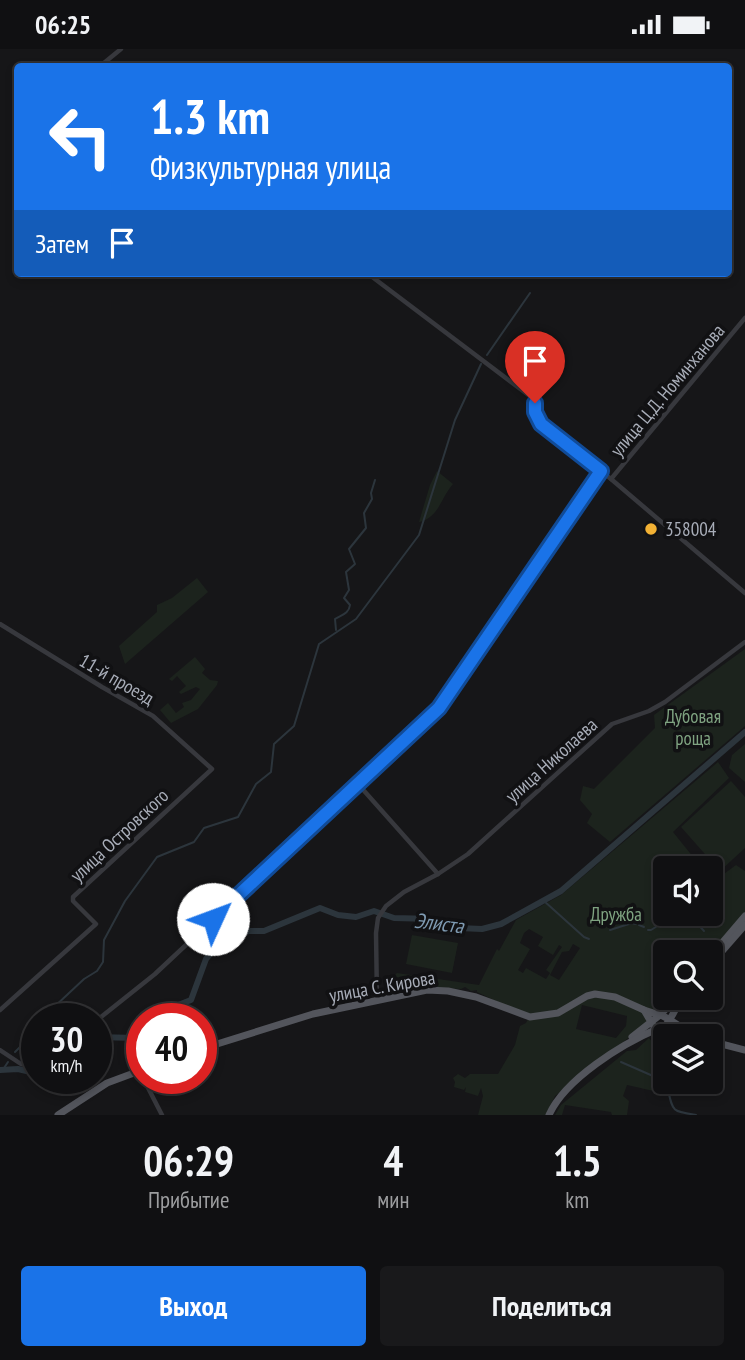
<!DOCTYPE html>
<html lang="ru">
<meta charset="utf-8">
<style>
body{margin:0;font-family:"PT Sans Narrow",sans-serif;background:#19191b;color:#f1f3f6;height:100vh;display:flex;flex-direction:column;font-size:26px;white-space:nowrap}
*{box-sizing:border-box;margin:0}
p{font-size:23px;color:#9c9d9f}
.icon{flex:none;width:38px;height:38px;fill:none;stroke:currentColor;stroke-width:2;stroke-linecap:round;stroke-linejoin:round}
.map{position:relative;height:1066px;overflow:hidden}
.sheet{display:flex;flex-direction:column;background:#101012;flex:1}
.sheet>*{flex:none}
.top-card{position:absolute;left:14px;top:14px;width:718px;height:214px;border-radius:7px;box-shadow:0 4px 10px #0003,0 0 0 2px #303032;background:#1a73e8;color:#fff;overflow:hidden}
.buttons{position:absolute;left:653px;top:807px;display:grid;gap:14px}
.buttons a{display:grid;place-items:center;width:70px;height:70px;border-radius:7px;background:#101012;box-shadow:0 4px 10px #0003,0 0 0 2px #303032;font-size:35px}
.speed{position:absolute;left:21px;top:954px;display:flex;gap:14px;font-size:35px;font-weight:700;text-align:center}
.speed>*{display:grid;place-content:center;width:91px;height:91px;border-radius:50%;background:#101012;box-shadow:0 4px 10px #0003,0 0 0 2px #303032;line-height:1}
.speed small{font-size:18px;font-weight:400}
.speed .limit{border:10px solid #d22;background:#fff;color:#111}
.pin{position:absolute;display:grid;place-items:center;width:60px;height:60px;color:#fff;margin:-72px -30px;border-radius:50% 50% 50% 0;rotate:-45deg;box-shadow:0 0 7px #0007}
.pin .icon{rotate:45deg}
.me{position:absolute;width:77px;margin:-38px;rotate:47deg;stroke-linejoin:round;filter:drop-shadow(0 0 5px #0008)}
.turn{display:flex;align-items:center;gap:24px;height:147px;padding:0 21px;font-size:32px}
.turn .icon{width:91px;height:91px;stroke-width:2.5}
.turn b{display:block;font-size:49px;line-height:60px}
.then{display:flex;align-items:center;height:66px;padding:0 21px;background:#0003;gap:14px;font-size:26px}
.eta{display:flex;justify-content:space-evenly;align-items:center;height:119px;text-align:center}
.eta b{font-size:42px;font-weight:700;line-height:49px}
.action{display:flex;gap:14px;margin-top:auto;padding:14px 21px}
.action a{flex:1;height:80px;border-radius:7px;background:#1a73e8;color:#fff;font-size:28px;font-weight:700;line-height:80px;text-align:center}
.action a+a{background:#19191b;color:#f1f3f6}
.status{display:flex;justify-content:space-between;align-items:center;height:49px;padding:0 35px;background:#101012;direction:ltr}
.status svg{height:19px;fill:currentColor}
.map>svg:first-child{display:block}
.green{fill:#1c231d;fill-rule:evenodd}
.lines{fill:none;stroke-linecap:round;stroke-linejoin:round}
.stream{stroke:#2c353c;stroke-width:2}
.river{stroke:#2c353c;stroke-width:6}
.minor{stroke:#37383d;stroke-width:4.5}
.major{stroke:#53555c;stroke-width:7}
.route-casing{stroke:#114b97;stroke-width:18}
.route{stroke:#1a73e8;stroke-width:12}
.poi-dot{fill:#f2b134;stroke:#111113;stroke-width:2.5}
.labels{text-anchor:middle;dominant-baseline:central;stroke-width:7;stroke-linejoin:round;paint-order:stroke}
.street-label{font-size:19px;fill:#a8adb8;stroke:#111113}
.poi-label{font-size:19px;fill:#a8adb8;stroke:#111113;text-anchor:start}
.park-label{font-size:19px;fill:#7fa381;stroke:#111113}
.water-label{font-size:21px;font-style:italic;fill:#7f9bb3;stroke:#111113}
</style>
<div class="status"><b>06:25</b><svg viewBox="0 0 49 12"><path d="M0 12V9h3v3zM5 12V6h3v6zM10 12V3h3v9zM15 12V0h3v12zM26 1h20v11H26zM47 4h2v5h-2z"/></svg></div>
<div class="map">
<svg width="745" height="1066" viewBox="0 0 745 1066">
<rect width="100%" height="100%" fill="#161618"/>
<!-- green -->
<g class="green">
<path d="M 437,422 L 453,435 C 441,448 439,469 419,473 L 430,436 Z"/>
<path d="M 197,529 L 208,543 L 125,615 L 119,597 L 157,563 L 157,556 L 172,549 Z"/>
<path d="M 745,600 L 745,677 L 610,793 L 587,774 L 592,765 L 580,751 L 583,737 L 594,740 L 655,679 L 654,666 Z"/>
<path d="M 195,608 L 205,620 L 202,624 L 210,631 L 218,632 L 217,636 L 198,660 L 171,674 L 160,661 L 168,654 L 176,664 L 184,658 L 182,654 L 191,651 L 200,640 L 196,638 L 181,645 L 179,643 L 186,637 L 177,627 L 172,632 L 169,630 Z"/>
<path d="M 745,695 L 745,733 L 729,719 L 732,706 Z"/>
<path d="M 718,713 L 729,729 L 673,783 L 702,819 L 665,819 L 665,864 L 710,864 L 711,830 L 713,833 L 736,816 L 745,822 L 745,864 L 710,903 L 665,903 L 665,948 L 675,949 L 659,964 L 647,968 L 646,975 L 555,1047 L 546,1066 L 478,1066 L 483,1047 L 481,1039 L 478,1047 L 465,1043 L 466,1038 L 464,1041 L 454,1038 L 455,1033 L 453,1029 L 458,1025 L 465,1029 L 470,1025 L 498,1025 L 515,996 L 520,977 L 526,974 L 529,968 L 477,943 L 477,941 L 471,942 L 465,938 L 461,940 L 420,938 L 419,941 L 414,943 L 394,934 L 391,930 L 397,924 L 479,936 L 497,900 L 499,902 L 516,871 L 561,846 ZM 529,880 L 543,888 L 538,897 L 553,906 L 559,896 L 562,898 L 546,921 L 550,924 L 546,930 L 526,919 L 523,924 L 518,921 L 530,900 L 520,894 L 524,884 ZM 573,895 L 580,899 L 559,931 L 550,926 L 562,903 L 569,902 ZM 582,956 L 627,967 L 626,977 L 616,989 L 576,980 Z"/>
<path d="M 731,732 L 745,748 L 745,799 L 720,822 L 681,778 Z"/>
<path d="M 412,886 L 458,894 L 452,924 L 406,915 Z"/>
<path d="M 649,989 L 659,1002 L 654,1016 L 664,1032 L 658,1043 L 627,1036 L 623,1047 L 629,1052 L 627,1066 L 612,1066 L 611,1063 L 565,1056 L 562,1066 L 555,1066 L 561,1056 L 627,1002 L 636,1001 Z"/>
</g>
<g class="lines">
<!-- stream -->
<g class="stream">
<path d="M 487,306 L 530,244"/>
<path d="M 336,581 L 335,570 C 341,566 349,565 350,556 L 344,549 L 349,541 L 346,523 L 355,515 L 349,500 L 366,479 L 364,464 L 372,450 L 371,444 L 375,431"/>
<path d="M 544,852 L 584,888 L 589,890"/>
<path d="M 688,864 L 704,882"/>
<path d="M 639,876 L 644,878"/>
<path d="M 610,881 L 632,874 L 636,875"/>
<path d="M 648,881 L 651,881 L 678,864"/>
<path d="M 45,970 L 52,960 L 84,930 L 97,922 L 103,913 L 104,891 L 125,852 L 157,808 L 194,793 L 204,779 L 238,768 L 256,735 L 271,723 L 274,695 L 294,677 L 319,595 L 356,570 L 419,486 L 455,371 L 481,315"/>
<path d="M 15,1003 L 37,981"/>
<path d="M 621,1013 L 653,1027 L 660,1036 L 668,1041 C 673,1063 672,1062 696,1066"/>
<path d="M 4,1019 L 8,1013"/>
<path d="M 35,1024 L 37,1024"/>
</g>
<!-- river -->
<g class="river">
<path d="M 158,970 L 178,956 L 191,951 L 206,910 L 221,892 L 249,882 L 264,882 L 320,859 L 338,866 L 356,868 L 374,862 L 394,869 L 434,870 L 459,879 L 482,880 L 501,875 L 561,842 L 745,683"/>
<path d="M 96,988 L 136,989 L 142,985"/>
<path d="M 0,1021 L 18,1020 L 35,1024"/>
</g>
<!-- minor -->
<g class="minor">
<path d="M 99,18 L 121,0"/>
<path d="M 367,224 L 531,348 C 537,357 535,366 541,375 L 611,430 L 745,544"/>
<path d="M 611,430 L 745,269"/>
<path d="M 0,575 L 102,638 L 153,667 L 212,720 L 73,848 L 73,852 L 96,875 L 0,961"/>
<path d="M 358,735 L 438,825"/>
<path d="M 377,951 L 376,884 L 378,869 L 386,857 L 404,843 L 438,825 L 468,805 L 612,675 L 649,662 L 665,653 L 745,593"/>
<path d="M 96,972 L 155,925 L 439,659 L 601,422"/>
<path d="M 0,1001 L 21,1015 L 37,1017"/>
<path d="M 143,1029 L 162,1066"/>
</g>
<!-- major -->
<g class="major">
<path d="M 710,908 L 745,867"/>
<path d="M 710,916 L 745,876"/>
<path d="M 683,948 C 675,958 672,971 663,979 L 655,979 L 651,973 L 660,966 C 666,967 686,982 695,987"/>
<path d="M 660,980 L 687,986"/>
<path d="M 632,988 L 651,973 L 644,961 L 660,966 L 677,948"/>
<path d="M 710,992 L 745,1001"/>
<path d="M 201,1000 L 313,965 L 427,941 L 448,942 L 476,948 L 530,968 L 558,964 L 587,947 L 595,945 L 615,948 L 644,961"/>
<path d="M 58,1066 L 107,1034 L 142,1021"/>
<path d="M 549,1066 C 565,1030 622,995 657,980"/>
</g>
</g>
<g class="lines">
<!-- route casing -->
<g class="route-casing">
<path id="route" d="M 213,870 L 439,659 L 601,422 L 541,375 L 535,363 L 535,354"/>
</g>
<!-- route -->
<use href="#route" class="route"/>
</g>
<!-- markers -->
<circle class="poi-dot" cx="651" cy="480" r="7"/>
<g class="labels">
<!-- street labels -->
<g class="street-label">
<text transform="translate(667 341) rotate(-50)">улица Ц.Д. Номинханова</text>
<text transform="translate(117 630) rotate(30)">11-й проезд</text>
<text transform="translate(551 711) rotate(-42)">улица Николаева</text>
<text transform="translate(119 786) rotate(-43)">улица Островского</text>
<text transform="translate(382 937) rotate(-10)">улица С. Кирова</text>
</g>
<!-- poi labels -->
<g class="poi-label">
<text x="665" y="480">358004</text>
</g>
<!-- park labels -->
<g class="park-label">
<text x="693" y="667">Дубовая<tspan x="693" dy="22">роща</tspan></text>
<text x="616" y="865">Дружба</text>
</g>
<!-- water labels -->
<g class="water-label">
<text transform="translate(439 874) rotate(7)">Элиста</text>
</g>
</g>
</svg>
<div class="buttons">
<a><svg class="icon" aria-label="sound" viewBox="0 0 24 24"><path d="M4 9h4l5-4v14l-5-4H4zM17 9q2 3 0 6"/></svg></a>
<a><svg class="icon" aria-label="search" viewBox="0 0 24 24"><circle cx="10" cy="10" r="6"/><path d="M15 15l6 6"/></svg></a>
<a><svg class="icon" aria-label="layers" viewBox="0 0 24 24"><path d="M12 4l9 5-9 5-9-5zM3 14l9 5 9-5"/></svg></a>
</div>
<div class="speed"><div>30<small>km/h</small></div><div class="limit">40</div></div>
<div class="pin" style="left:535px;top:354px;background:#d93025"><svg class="icon" aria-label="arrive" viewBox="0 0 24 24"><path d="M6 21V4h12l-3 4 3 4H6"/></svg></div>
<svg class="me" style="left:213px;top:870px" viewBox="-20 -20 40 40"><circle r="19" fill="#fff"/><path d="M0-13L10 11 0 6-10 11z" fill="#1a73e8"/></svg>
<div class="top-card">
<div class="turn"><svg class="icon" aria-label="left" viewBox="0 0 24 24"><path d="M17 20v-9H6M10 6l-5 5 5 5"/></svg><div><b>1.3 km</b>Физкультурная улица</div></div>
<div class="then">Затем<svg class="icon" aria-label="arrive" viewBox="0 0 24 24"><path d="M6 21V4h12l-3 4 3 4H6"/></svg></div>
</div>
</div>
<section class="sheet">
<div class="eta">
<div><b>06:29</b><p>Прибытие</p></div>
<div><b>4</b><p>мин</p></div>
<div><b>1.5</b><p>km</p></div>
</div>
<div class="action"><a>Выход</a><a>Поделиться</a></div>
</section>
